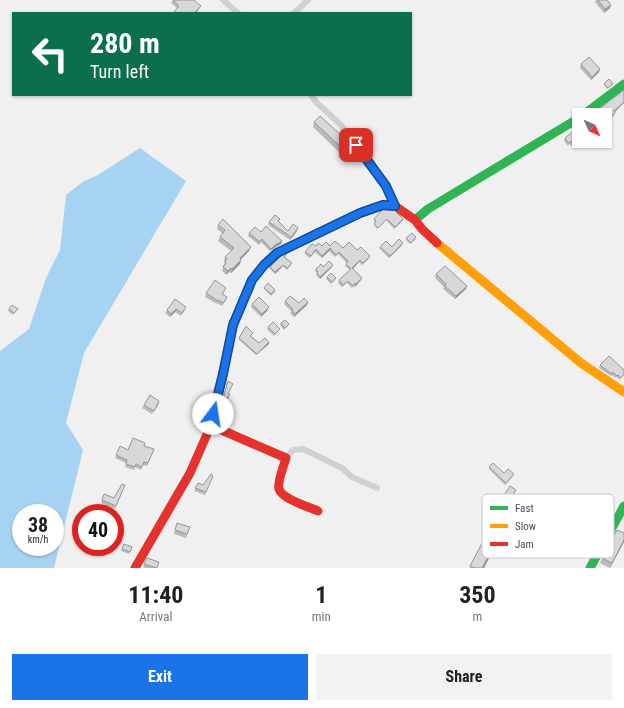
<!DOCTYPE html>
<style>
body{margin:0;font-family:"Roboto Condensed",sans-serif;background:#f2f2f2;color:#222;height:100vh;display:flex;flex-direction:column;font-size:15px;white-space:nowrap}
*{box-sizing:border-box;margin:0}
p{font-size:13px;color:#767676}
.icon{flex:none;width:22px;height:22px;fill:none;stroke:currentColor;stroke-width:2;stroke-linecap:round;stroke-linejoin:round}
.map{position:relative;height:568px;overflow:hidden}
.drawer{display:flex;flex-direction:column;background:#fff;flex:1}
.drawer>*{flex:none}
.guide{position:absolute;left:12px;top:12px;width:400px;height:84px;border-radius:0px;box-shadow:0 1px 3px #0004;background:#0b6e4f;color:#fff;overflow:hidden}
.needle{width:26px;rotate:135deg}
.controls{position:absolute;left:572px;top:108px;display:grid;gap:8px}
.controls a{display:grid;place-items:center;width:40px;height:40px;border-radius:0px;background:#fff;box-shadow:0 1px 3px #0004;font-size:20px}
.speed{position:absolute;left:12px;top:504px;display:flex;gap:8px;font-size:20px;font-weight:700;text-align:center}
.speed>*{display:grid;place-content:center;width:52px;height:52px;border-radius:50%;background:#fff;box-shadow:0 1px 3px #0004;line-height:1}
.speed small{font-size:10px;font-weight:400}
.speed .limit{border:6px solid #d22;background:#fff;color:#111}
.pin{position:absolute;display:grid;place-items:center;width:34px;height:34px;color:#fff;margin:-17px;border-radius:8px;box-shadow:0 2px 6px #0006}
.me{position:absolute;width:44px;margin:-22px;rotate:14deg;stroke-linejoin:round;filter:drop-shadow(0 0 3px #0008)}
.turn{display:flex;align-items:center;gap:14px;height:84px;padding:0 12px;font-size:18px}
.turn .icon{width:52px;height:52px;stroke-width:2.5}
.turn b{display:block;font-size:28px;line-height:34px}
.eta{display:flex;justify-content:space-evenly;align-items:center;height:68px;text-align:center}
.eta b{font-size:24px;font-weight:700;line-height:28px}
.cta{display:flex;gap:8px;margin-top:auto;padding:8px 12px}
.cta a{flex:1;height:46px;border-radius:0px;background:#1a73e8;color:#fff;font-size:16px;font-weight:700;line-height:46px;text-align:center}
.cta a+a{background:#f2f2f2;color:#222}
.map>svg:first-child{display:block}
.water{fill:#a6d3f1;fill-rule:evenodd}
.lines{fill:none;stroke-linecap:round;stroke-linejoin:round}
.street{stroke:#ced0d4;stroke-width:6}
.fast{stroke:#30b455;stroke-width:9}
.slow{stroke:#ff9f0a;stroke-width:9}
.jam{stroke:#e5322d;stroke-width:9}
.wall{fill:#bababc}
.shaded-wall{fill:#979799}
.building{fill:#d8d8db;stroke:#979799}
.route-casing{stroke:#114b97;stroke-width:10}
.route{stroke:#1a73e8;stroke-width:7}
.key{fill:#fff;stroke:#c8cace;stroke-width:1}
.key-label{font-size:11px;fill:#464e5d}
</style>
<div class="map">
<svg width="624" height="568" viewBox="0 0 624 568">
<rect width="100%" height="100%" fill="#f1f0f0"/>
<!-- water -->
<path class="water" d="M 140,148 L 186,181 L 84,353 L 66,423 L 83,450 L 54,568 L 0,568 L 0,351 L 29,329 L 46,278 L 60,250 L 66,195 L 84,181 L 98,175 ZM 21,513 L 55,513 L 55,547 L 21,547 Z"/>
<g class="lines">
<!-- street -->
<g class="street">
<path d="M 223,0 L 238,13"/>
<path d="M 294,13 L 308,0"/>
<path d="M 311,95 L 316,102 L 340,124 L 364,156 L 386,186 L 395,206"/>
<path d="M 286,458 L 293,450 L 303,449 L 342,468 L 352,477 L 377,488"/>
</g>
<!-- fast -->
<g class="fast">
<path d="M 583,115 L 624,84"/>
<path d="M 415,220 L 428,209 L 579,118"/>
<path d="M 590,568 L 624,506"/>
</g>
<!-- slow -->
<g class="slow">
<path d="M 437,243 L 581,363 L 624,392"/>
<path d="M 222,379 L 233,325 L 252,280 L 264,265 L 277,253 L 314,235"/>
</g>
<!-- jam -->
<g class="jam">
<path d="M 314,235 L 360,213 L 383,205 L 395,206 L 415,220 L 422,229 L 437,243"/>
<path d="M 210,425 L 286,458 C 284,466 277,481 279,489 C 282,499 309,507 318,511"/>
<path d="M 135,568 L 190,473 L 208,432 L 222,379"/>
</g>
</g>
<!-- wall -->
<g class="wall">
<path d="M 173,0 L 199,9 L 177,8 L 171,3 Z"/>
<path d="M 596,0 L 607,0 L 610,8 L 604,13 L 595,2 Z"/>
<path d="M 581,64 L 600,69 L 599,72 L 591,80 L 580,68 Z"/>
<path d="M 604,84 L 613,84 L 612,85 L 607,89 L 604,85 Z"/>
<path d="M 314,122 L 350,143 L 349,148 L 342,155 L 313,127 Z"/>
<path d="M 574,135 L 579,141 L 574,148 L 569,144 L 568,146 L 564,141 L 565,138 Z"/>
<path d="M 374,219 L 403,219 L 403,220 L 394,229 L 386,220 L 377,229 L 374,225 L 375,222 L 373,220 Z"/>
<path d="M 269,222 L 279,222 L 288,231 L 297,231 L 290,240 L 268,225 Z"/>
<path d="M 218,225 L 249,251 L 241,260 L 240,264 L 231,273 L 229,272 L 226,275 L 222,271 L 224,266 L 223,266 L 225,262 L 224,261 L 225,257 L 231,251 L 218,241 L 220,237 L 223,234 L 217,229 Z"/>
<path d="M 261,232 L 282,241 L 281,244 L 274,248 L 270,251 L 261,242 L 259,245 L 248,236 L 249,233 Z"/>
<path d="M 406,238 L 416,239 L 410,244 L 406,240 Z"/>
<path d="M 402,245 L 389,258 L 379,248 L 380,247 L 392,247 Z"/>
<path d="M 316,246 L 330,246 L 357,250 L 369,258 L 362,265 L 359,262 L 353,269 L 362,278 L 361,280 L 355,287 L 354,286 L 352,288 L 347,283 L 342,287 L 338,283 L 339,280 L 350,270 L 345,266 L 347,263 L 338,254 L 335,257 L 329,251 L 322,258 L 315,252 L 310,258 L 305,254 L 305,252 Z"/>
<path d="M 287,255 L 285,257 L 292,263 L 291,265 L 287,270 L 283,266 L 275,274 L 269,268 L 270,267 Z"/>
<path d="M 323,267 L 332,267 L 320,279 L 316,275 L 317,273 L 315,271 L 316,269 Z"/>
<path d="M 436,274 L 466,289 L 455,299 L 443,289 L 444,287 L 435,278 Z"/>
<path d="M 327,277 L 336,278 L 335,280 L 331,284 L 326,279 Z"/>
<path d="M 226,288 L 223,294 L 227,297 L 226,300 L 222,306 L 217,303 L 217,304 L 205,297 L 206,293 Z"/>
<path d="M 264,288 L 275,290 L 275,292 L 271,296 L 264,289 Z"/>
<path d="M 175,299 L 185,310 L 181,316 L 175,312 L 170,317 L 165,313 L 167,310 Z"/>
<path d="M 285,301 L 299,303 L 308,302 L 307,305 L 294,317 L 290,313 L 291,311 L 284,304 Z"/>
<path d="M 252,304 L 267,311 L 261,317 L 251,307 Z"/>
<path d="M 9,309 L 18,309 L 13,315 L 8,311 Z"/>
<path d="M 281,323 L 288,326 L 284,330 L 280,325 Z"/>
<path d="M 268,327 L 279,330 L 274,336 L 267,329 Z"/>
<path d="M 252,335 L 251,336 L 259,343 L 269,342 L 269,344 L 256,355 L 239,340 L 239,338 Z"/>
<path d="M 600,365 L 624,370 L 620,380 L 617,377 L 616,378 L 612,375 L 611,376 L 599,368 Z"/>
<path d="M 227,382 L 232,387 L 228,393 L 230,394 L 229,397 L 225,403 L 222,401 Z"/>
<path d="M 159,401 L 158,405 L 152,414 L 142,408 L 144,405 Z"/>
<path d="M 120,446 L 128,450 L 144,446 L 154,449 L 147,466 L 143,465 L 141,470 L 135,467 L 134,470 L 125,467 L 126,463 L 115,458 Z"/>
<path d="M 489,467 L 504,473 L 514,474 L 513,476 L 505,485 L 489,469 Z"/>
<path d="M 213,476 L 205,495 L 194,491 L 198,483 L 203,485 Z"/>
<path d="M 125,485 L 115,509 L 101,503 L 104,494 L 114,498 Z"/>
<path d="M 515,493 L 512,497 L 529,510 L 523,518 L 515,512 L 516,511 L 500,503 L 501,500 Z"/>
<path d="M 500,509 L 532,524 L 526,539 L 504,529 L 484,568 L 469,568 Z"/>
<path d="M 177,523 L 190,527 L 186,538 L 174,534 Z"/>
<path d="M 624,533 L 624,542 L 610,568 L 600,563 L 602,558 Z"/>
<path d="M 588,534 L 586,539 L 587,539 L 586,543 L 581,552 L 568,545 L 570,541 Z"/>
<path d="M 124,544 L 132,547 L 129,554 L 121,551 Z"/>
<path d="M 95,547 L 110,547 L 108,551 Z"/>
<path d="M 144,564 L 157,568 L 146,568 L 143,567 Z"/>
</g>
<!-- shaded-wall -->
<g class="shaded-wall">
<path d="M 611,5 L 610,8 L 604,13 L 605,9 Z"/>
<path d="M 201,6 L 199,9 L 196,13 L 194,13 Z"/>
<path d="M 600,69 L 599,72 L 591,80 L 592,77 Z"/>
<path d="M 624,102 L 624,103 L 613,114 L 614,111 Z"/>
<path d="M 615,113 L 614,115 L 605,124 L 605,122 Z"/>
<path d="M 579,141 L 581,141 L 574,148 L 575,145 Z"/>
<path d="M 350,143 L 349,148 L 342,155 L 344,150 Z"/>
<path d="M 403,219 L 403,220 L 394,229 L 395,227 Z"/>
<path d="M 298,228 L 297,231 L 290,240 L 291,237 Z"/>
<path d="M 282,241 L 281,244 L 274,248 L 270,251 L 271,249 L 275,245 Z"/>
<path d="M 403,243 L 402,245 L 389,258 L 390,256 Z"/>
<path d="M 251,247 L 249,251 L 238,262 L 240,258 Z"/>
<path d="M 330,248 L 329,251 L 322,258 L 322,256 Z"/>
<path d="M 370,256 L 369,258 L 362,265 L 363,263 Z"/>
<path d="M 241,260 L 240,264 L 231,273 L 232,269 Z"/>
<path d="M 360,260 L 359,262 L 351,271 L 352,268 Z"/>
<path d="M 283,265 L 283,266 L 275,274 L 275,272 Z"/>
<path d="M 333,265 L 332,267 L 320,279 L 320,277 Z"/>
<path d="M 231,268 L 229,272 L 226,275 L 228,271 Z"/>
<path d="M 362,278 L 361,280 L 355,287 L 356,284 Z"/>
<path d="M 467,286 L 466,289 L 455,299 L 456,296 Z"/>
<path d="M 308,302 L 307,305 L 294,317 L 295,314 Z"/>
<path d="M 269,307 L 267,311 L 261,317 L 262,314 Z"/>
<path d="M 176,309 L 175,312 L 170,317 L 171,314 Z"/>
<path d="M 269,342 L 269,344 L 256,355 Z"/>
<path d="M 159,401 L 158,405 L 152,414 L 154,411 Z"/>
<path d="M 530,507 L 529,510 L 523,518 L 524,515 Z"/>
<path d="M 506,522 L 504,529 L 484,568 L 482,568 Z"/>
<path d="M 624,540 L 624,542 L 610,568 L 612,563 Z"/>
</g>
<!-- building -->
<g class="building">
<path d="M 173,0 L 194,0 L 201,6 L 194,13 L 173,13 L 179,6 Z"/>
<path d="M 598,0 L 607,0 L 611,5 L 605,9 Z"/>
<path d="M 589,57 L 600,69 L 592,77 L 581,64 Z"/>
<path d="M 609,79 L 613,84 L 608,88 L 604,84 Z"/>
<path d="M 624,90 L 624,102 L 614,111 L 615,113 L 605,122 L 605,115 L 591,115 Z"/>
<path d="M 320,116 L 350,143 L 344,150 L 314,122 Z"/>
<path d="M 572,132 L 574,135 L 579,132 L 579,141 L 575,145 L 571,141 L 569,143 L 565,138 Z"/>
<path d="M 384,209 L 386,210 L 394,210 L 403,219 L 395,227 L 387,219 L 378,228 L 374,224 L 376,221 L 374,219 L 382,210 Z"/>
<path d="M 275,215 L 280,219 L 278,221 L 288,231 L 293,224 L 298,228 L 291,237 L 269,222 Z"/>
<path d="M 223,219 L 251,247 L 240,258 L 241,260 L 232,269 L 231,268 L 228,271 L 223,267 L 226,263 L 225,261 L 227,259 L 225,257 L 234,248 L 220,237 L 225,230 L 218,225 Z"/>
<path d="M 266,226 L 282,241 L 275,245 L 271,249 L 262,239 L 260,242 L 249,233 L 255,227 L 261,232 Z"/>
<path d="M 412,233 L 416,237 L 411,243 L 406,238 Z"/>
<path d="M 399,239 L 403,243 L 390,256 L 380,247 L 386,241 L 392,247 Z"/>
<path d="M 335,241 L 343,248 L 349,242 L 357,250 L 361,247 L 370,256 L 363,263 L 360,260 L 352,268 L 362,278 L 356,284 L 355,283 L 353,286 L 348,281 L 343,285 L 339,280 L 351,269 L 346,264 L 348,261 L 339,252 L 336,255 L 330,248 L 322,256 L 316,249 L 311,256 L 305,252 L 312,244 L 316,246 L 318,243 L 322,246 L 326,242 L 330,246 Z"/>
<path d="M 287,253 L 284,257 L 292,263 L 287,268 L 283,265 L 275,272 L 270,267 L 281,256 Z"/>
<path d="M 329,261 L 333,265 L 320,277 L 317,273 L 318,272 L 316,269 L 321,264 L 323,267 Z"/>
<path d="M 445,266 L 467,286 L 456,296 L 445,286 L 446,284 L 436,274 Z"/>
<path d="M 331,273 L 336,278 L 332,282 L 327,277 Z"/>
<path d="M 215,280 L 226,288 L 222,294 L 227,297 L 223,303 L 219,300 L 218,301 L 206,293 Z"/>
<path d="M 268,283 L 275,290 L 271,294 L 264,288 Z"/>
<path d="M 290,296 L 299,303 L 304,298 L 308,302 L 295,314 L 292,310 L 293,309 L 285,301 Z"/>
<path d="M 259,297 L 269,307 L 262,314 L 252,304 Z"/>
<path d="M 175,299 L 186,307 L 182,313 L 176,309 L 171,314 L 167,310 Z"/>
<path d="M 12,305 L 18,309 L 14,313 L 9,309 Z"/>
<path d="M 285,320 L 289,324 L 285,328 L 281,323 Z"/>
<path d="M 273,322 L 280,329 L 275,334 L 268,327 Z"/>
<path d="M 246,326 L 253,333 L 250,336 L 259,343 L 265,338 L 269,342 L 257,354 L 239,338 Z"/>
<path d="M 609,356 L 624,370 L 624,374 L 621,378 L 618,375 L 617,376 L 613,372 L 612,374 L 600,365 Z"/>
<path d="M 228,381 L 233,384 L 228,393 L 230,394 L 226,400 L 223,398 Z"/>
<path d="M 150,395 L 159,401 L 154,411 L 144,405 Z"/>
<path d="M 133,438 L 145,443 L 144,446 L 154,449 L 148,463 L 144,462 L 142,467 L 136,464 L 135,467 L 126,464 L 127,460 L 116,455 L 120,446 L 128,450 Z"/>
<path d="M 493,463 L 504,473 L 508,469 L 514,474 L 506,483 L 489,467 Z"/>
<path d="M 211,474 L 213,476 L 206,492 L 195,488 L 198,483 L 203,485 Z"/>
<path d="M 122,484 L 125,485 L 116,506 L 102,500 L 104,494 L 114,498 Z"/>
<path d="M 510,486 L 516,490 L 511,497 L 530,507 L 524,515 L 516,509 L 517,508 L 501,500 Z"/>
<path d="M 500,509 L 532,524 L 529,532 L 506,522 L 482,568 L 475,568 L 470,566 Z"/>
<path d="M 177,523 L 190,527 L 187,534 L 175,530 Z"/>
<path d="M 617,530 L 624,533 L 624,540 L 612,563 L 602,558 Z"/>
<path d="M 124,544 L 132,547 L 130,552 L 122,549 Z"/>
<path d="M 147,558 L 159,562 L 157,568 L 144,564 Z"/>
</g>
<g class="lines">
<!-- route casing -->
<g class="route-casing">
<path id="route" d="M 213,414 L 223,374 L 233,325 L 252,280 L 264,265 L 277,253 L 360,213 L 383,205 L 395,206 L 386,186 L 356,145"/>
</g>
<!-- route -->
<use href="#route" class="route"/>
</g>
<!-- legend -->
<rect x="482" y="494" width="132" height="64" rx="6" class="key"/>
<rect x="490" y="506" width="18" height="4" fill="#30b455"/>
<rect x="490" y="524" width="18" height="4" fill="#ff9f0a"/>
<rect x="490" y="542" width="18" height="4" fill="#e5322d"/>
<g class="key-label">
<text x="515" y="512">Fast</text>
<text x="515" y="530">Slow</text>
<text x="515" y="548">Jam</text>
</g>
</svg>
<div class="controls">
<a><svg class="needle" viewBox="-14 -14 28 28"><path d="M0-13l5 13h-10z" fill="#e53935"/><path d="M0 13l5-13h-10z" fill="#767676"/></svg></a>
</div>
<div class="speed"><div>38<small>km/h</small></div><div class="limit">40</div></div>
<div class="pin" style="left:356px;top:145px;background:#d93025"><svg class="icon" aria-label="arrive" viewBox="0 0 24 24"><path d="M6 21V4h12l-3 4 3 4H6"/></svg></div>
<svg class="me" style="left:213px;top:414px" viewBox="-20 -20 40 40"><circle r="19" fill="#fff"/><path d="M0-13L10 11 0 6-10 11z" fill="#1a73e8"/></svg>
<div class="guide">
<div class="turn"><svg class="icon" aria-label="left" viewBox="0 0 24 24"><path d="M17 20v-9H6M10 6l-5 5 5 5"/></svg><div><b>280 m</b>Turn left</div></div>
</div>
</div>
<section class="drawer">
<div class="eta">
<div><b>11:40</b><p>Arrival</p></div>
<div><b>1</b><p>min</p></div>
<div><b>350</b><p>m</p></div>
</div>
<div class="cta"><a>Exit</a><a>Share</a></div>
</section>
